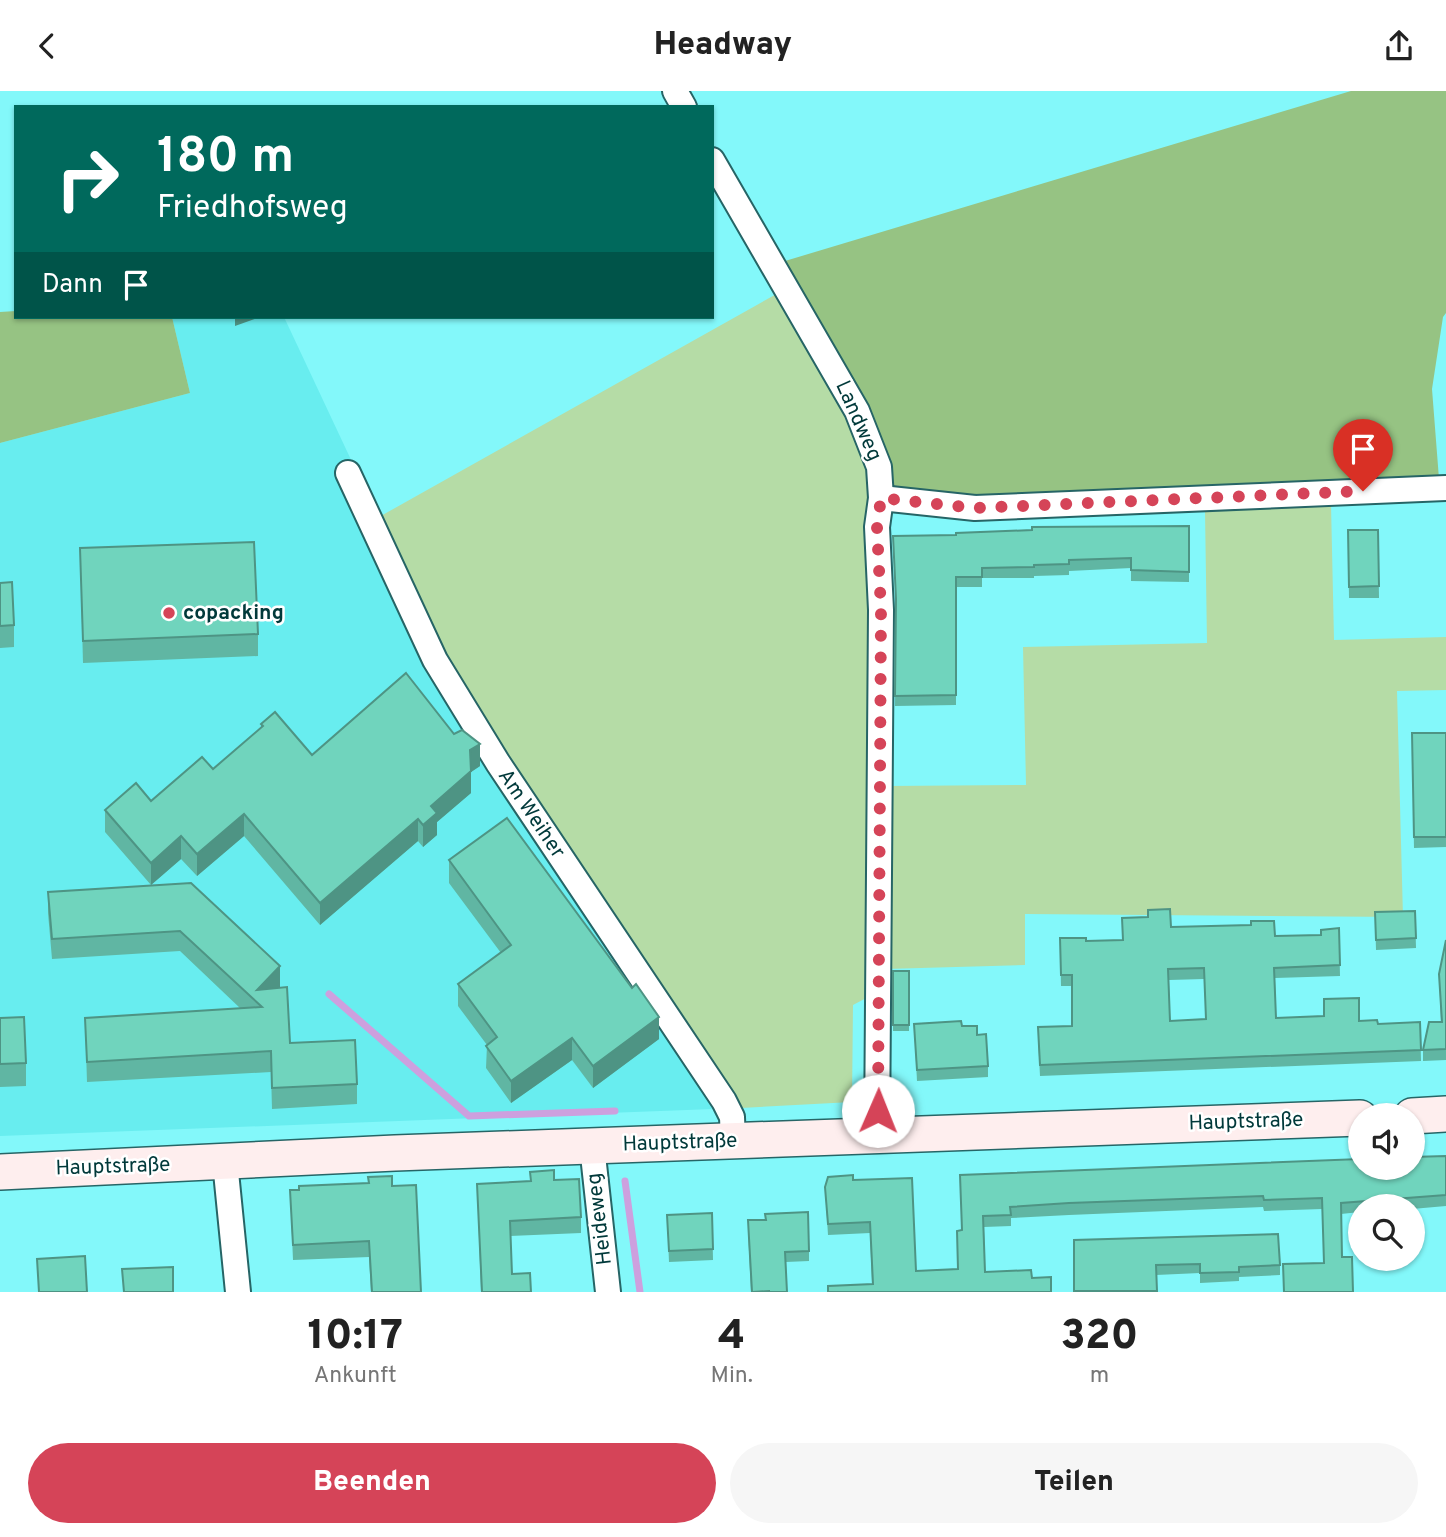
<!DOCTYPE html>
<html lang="de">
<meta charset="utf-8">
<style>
body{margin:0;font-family:Overpass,sans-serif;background:#f6f6f6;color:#222;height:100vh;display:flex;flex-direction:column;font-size:26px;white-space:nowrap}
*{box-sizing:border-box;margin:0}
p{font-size:23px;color:#767676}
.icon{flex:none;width:38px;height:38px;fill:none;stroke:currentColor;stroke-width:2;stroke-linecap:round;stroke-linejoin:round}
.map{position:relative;height:1201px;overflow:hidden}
.sheet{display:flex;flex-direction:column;background:#fff;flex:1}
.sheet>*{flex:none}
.banner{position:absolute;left:14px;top:14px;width:700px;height:214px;border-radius:0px;box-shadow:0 2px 5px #0004;background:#00695c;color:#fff;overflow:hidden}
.tools{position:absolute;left:1348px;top:1012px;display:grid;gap:14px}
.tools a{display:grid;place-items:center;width:77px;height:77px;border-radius:50%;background:#fff;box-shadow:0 2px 5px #0004;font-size:35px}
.pin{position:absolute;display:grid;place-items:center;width:60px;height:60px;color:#fff;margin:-72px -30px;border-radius:50% 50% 50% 0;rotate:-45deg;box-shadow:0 0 7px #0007}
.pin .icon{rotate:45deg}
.me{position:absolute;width:77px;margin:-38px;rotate:1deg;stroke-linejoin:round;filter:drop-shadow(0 0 5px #0008)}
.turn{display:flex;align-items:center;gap:24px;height:147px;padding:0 28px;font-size:32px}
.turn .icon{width:91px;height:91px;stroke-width:2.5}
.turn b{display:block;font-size:49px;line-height:60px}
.then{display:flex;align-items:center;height:66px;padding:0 28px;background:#0003;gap:14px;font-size:26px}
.eta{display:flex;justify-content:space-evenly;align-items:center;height:119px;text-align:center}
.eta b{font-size:42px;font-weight:800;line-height:49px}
.button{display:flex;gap:14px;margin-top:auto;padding:14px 28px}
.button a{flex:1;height:80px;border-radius:42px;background:#d54458;color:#fff;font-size:28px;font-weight:800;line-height:80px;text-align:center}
.button a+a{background:#f6f6f6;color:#222}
header{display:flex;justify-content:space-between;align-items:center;height:91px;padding:0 28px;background:#fff;font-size:32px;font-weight:800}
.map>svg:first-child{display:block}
.built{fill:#68edef}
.green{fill:#b5dca6}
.forest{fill:#96c383}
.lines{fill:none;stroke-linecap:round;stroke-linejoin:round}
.stream{stroke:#cda0de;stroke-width:7}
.minor-casing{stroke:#266566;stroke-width:28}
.secondary-casing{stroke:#266566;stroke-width:38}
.minor{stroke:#fff;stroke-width:24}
.secondary{stroke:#feeeee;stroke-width:35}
.wall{fill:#60b6a3;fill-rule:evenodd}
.shaded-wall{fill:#4e9484}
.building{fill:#70d4bd;stroke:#4e9484;stroke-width:2;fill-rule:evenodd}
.route{stroke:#d54458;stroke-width:12;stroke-dasharray:0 21.6}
.poi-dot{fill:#d54458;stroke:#fff;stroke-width:2.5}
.labels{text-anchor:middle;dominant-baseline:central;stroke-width:5;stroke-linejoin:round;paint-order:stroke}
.street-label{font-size:21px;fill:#01393a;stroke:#fff}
.poi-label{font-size:21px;font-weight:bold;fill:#01393a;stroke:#fff;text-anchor:start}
</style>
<header><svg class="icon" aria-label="back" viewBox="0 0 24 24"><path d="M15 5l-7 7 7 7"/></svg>Headway<svg class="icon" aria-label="share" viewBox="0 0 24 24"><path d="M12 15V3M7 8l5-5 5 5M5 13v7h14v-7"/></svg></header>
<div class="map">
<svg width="1446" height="1201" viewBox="0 0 1446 1201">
<rect width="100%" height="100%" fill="#83f8fa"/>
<!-- built -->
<path class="built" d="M 172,226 L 284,226 L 422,520 L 740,1017 L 0,1045 L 0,352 L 190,302 Z"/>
<!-- green -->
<g class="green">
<path d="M 780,201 L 879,376 L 872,904 L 853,914 L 852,1011 L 741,1017 L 458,593 L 379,426 Z"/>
<path d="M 1331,413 L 1334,549 L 1446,546 L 1446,599 L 1397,600 L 1403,826 L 1025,823 L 1025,874 L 885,878 L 886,695 L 1026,694 L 1023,556 L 1207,552 L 1205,420 Z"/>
</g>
<!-- forest -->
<g class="forest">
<path d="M 1351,0 L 1446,0 L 1446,222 L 1443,226 L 1432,298 L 1439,388 L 975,414 L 883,405 L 783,185 L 785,170 Z"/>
<path d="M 16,220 L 16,226 L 172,226 L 190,302 L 0,352 L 0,221 Z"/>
</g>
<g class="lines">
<!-- stream -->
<g class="stream">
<path d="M 329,903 L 469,1025 L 615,1020"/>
<path d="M 625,1090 L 640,1201"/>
</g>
<!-- minor casing -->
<g class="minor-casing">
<g id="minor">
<path d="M 675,0 L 684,16"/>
<path d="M 712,69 L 857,320 L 879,376 L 881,407 L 877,436 L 881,519 L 877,1045"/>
<path d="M 348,382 L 435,569 L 498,672 L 724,1010 L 732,1026 L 733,1050"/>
<path d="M 881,407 L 975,417 L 1446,397"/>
<path d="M 592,1055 L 608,1201"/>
<path d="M 225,1071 L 238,1201"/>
</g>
</g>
<!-- secondary casing -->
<g class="secondary-casing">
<g id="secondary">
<path d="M 1412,1025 L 1446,1023"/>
<path d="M 0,1081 L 395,1062 L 1360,1027"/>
</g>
</g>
<!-- minor -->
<use href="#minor" class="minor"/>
<!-- secondary -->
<use href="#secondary" class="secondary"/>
</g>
<!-- wall -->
<g class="wall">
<path d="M 1189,435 L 1189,491 L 1131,490 L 1131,477 L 1069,480 L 1069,484 L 1034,485 L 1034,487 L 982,487 L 982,496 L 956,496 L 956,614 L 895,615 L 896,518 L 956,444 Z"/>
<path d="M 1348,439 L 1378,439 L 1379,507 L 1349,507 Z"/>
<path d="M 80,457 L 258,543 L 258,565 L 83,572 Z"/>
<path d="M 0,492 L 14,534 L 14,556 L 0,557 Z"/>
<path d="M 261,633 L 312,664 L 454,643 L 480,675 L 471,681 L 471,702 L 437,731 L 437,744 L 423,756 L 418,750 L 320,834 L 244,745 L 197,785 L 181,768 L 151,794 L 105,741 L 105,719 L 151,710 L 213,678 L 261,637 Z"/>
<path d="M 1412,642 L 1446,642 L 1446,756 L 1414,757 Z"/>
<path d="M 449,769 L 659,948 L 593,997 L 572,969 L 511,1012 L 486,977 L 487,954 L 458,915 L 458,893 L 501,862 L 449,792 Z"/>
<path d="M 191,792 L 280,896 L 278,897 L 290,952 L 357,993 L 357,1013 L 272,1018 L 271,981 L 87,991 L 85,927 L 241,918 L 180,860 L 52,868 L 48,822 L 48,801 Z"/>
<path d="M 1415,820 L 1416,857 L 1376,859 L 1375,821 Z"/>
<path d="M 1171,836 L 1275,845 L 1321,844 L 1339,837 L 1340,885 L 1275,887 L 1276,927 L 1359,930 L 1378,933 L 1420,931 L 1421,970 L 1040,985 L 1038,947 L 1072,935 L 1072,895 L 1061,895 L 1060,847 L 1086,850 L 1122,849 ZM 1204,888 L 1206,928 L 1170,930 L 1169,889 Z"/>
<path d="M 1446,849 L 1446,969 L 1423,970 L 1423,959 L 1441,931 L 1439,883 Z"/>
<rect x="893" y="880" width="16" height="60"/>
<path d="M 0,927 L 26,972 L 26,995 L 0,996 Z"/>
<path d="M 914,933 L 962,935 L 977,944 L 988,975 L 988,986 L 917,990 Z"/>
<path d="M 1446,1065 L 1446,1115 L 1412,1118 L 1412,1115 L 1360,1115 L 1360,1121 L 1341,1123 L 1324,1172 L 1322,1118 L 1264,1120 L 1263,1116 L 1069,1124 L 1011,1127 L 1011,1135 L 984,1136 L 985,1181 L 872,1193 L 870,1142 L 828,1144 L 825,1096 L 853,1089 L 916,1180 L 958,1179 L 962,1140 L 960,1095 Z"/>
<path d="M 530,1081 L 554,1089 L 581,1126 L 581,1142 L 510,1145 L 512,1183 L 531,1201 L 481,1201 L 477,1093 L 530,1090 Z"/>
<path d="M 392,1095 L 421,1201 L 371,1201 L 369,1166 L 293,1169 L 290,1099 Z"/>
<path d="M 712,1122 L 713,1169 L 669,1171 L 667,1124 Z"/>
<path d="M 748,1140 L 809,1160 L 809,1170 L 786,1171 L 787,1201 L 751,1201 Z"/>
<path d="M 1074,1149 L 1280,1174 L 1280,1184 L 1239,1186 L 1239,1190 L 1200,1192 L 1200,1182 L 1156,1184 L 1157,1201 L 1074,1201 Z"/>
</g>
<!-- shaded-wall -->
<g class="shaded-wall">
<path d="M 235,226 L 260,226 L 235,235 Z"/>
<path d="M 480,653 L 480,675 L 471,681 L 471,702 L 437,731 L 437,744 L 423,756 L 423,734 L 431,715 L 470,659 Z"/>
<path d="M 244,723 L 244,745 L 197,785 L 197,763 Z"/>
<path d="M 418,728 L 418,750 L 320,834 L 320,812 Z"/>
<path d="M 181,745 L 181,768 L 151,794 L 151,772 Z"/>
<path d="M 280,875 L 280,896 L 261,916 L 257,899 Z"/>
<path d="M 659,926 L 659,948 L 593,997 L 593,975 Z"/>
<path d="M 572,947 L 572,969 L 511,1012 L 511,990 Z"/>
</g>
<!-- building -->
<g class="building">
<path d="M 1189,435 L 1189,481 L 1131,479 L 1131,467 L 1069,469 L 1069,473 L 1034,474 L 1034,476 L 982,477 L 982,486 L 956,486 L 956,604 L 895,605 L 896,508 L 893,445 L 956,444 L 956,442 L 1032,439 L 1032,436 Z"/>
<path d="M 1348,439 L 1378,439 L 1379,495 L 1349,496 Z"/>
<path d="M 254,451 L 258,543 L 83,550 L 80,457 Z"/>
<path d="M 12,491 L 14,534 L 0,535 L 0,492 Z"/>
<path d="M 406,582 L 454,643 L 462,639 L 480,653 L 470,659 L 471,680 L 431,715 L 437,722 L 423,734 L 418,728 L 320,812 L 244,723 L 197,763 L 181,745 L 151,772 L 105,719 L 136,692 L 151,710 L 202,666 L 213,678 L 263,635 L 261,633 L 275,621 L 312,664 Z"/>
<path d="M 1412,642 L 1446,642 L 1446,746 L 1414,746 Z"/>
<path d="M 507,727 L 632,897 L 636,893 L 659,926 L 593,975 L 572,947 L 511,990 L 486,955 L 497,946 L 458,893 L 511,854 L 449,769 Z"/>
<path d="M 191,792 L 280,875 L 257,899 L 287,896 L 290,952 L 355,949 L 357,993 L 272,997 L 271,960 L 87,971 L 85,927 L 262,916 L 180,840 L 52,848 L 48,801 Z"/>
<path d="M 1170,818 L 1171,836 L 1251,834 L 1251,830 L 1274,830 L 1275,845 L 1321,844 L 1321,839 L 1339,837 L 1340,874 L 1274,877 L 1276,927 L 1324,925 L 1324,908 L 1359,907 L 1359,930 L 1377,929 L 1378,933 L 1420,931 L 1421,959 L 1040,974 L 1038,936 L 1072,935 L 1072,884 L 1061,884 L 1060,847 L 1086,847 L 1086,850 L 1123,849 L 1122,827 L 1148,826 L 1148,819 ZM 1204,877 L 1206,928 L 1170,930 L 1168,878 Z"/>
<path d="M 1415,820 L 1416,847 L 1376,849 L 1375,821 Z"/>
<path d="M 1446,849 L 1446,958 L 1423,959 L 1429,931 L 1442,931 L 1439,883 Z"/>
<rect x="893" y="880" width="16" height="54"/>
<path d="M 24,926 L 26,972 L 0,973 L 0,927 Z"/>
<path d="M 961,930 L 962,935 L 977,935 L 977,944 L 986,943 L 988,975 L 917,979 L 914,933 Z"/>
<path d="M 1446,1065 L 1446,1104 L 1341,1112 L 1342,1166 L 1352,1166 L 1353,1201 L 1284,1201 L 1283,1173 L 1324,1172 L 1322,1107 L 1264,1109 L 1263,1105 L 1069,1112 L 1010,1116 L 1011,1124 L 983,1125 L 985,1181 L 1031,1179 L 1032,1187 L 1051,1186 L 1051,1201 L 828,1201 L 828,1195 L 873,1193 L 870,1131 L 828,1133 L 825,1096 L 828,1086 L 853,1084 L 853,1089 L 912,1087 L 916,1180 L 958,1178 L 957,1140 L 962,1139 L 960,1084 L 1360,1068 L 1360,1076 L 1412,1076 L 1412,1066 Z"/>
<path d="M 554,1079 L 554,1089 L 579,1088 L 581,1126 L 510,1130 L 512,1183 L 530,1182 L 531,1201 L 482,1201 L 477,1093 L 531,1090 L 530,1081 Z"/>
<path d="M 392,1085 L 392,1095 L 416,1094 L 421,1201 L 372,1201 L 369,1150 L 293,1154 L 290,1099 L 299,1099 L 299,1095 L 369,1092 L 368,1086 Z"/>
<path d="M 808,1121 L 809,1160 L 785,1161 L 787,1201 L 769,1201 L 769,1200 L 752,1201 L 748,1129 L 766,1129 L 765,1123 Z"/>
<path d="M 712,1122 L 713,1158 L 669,1160 L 667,1124 Z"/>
<path d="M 1278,1143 L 1280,1174 L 1239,1176 L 1239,1181 L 1200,1182 L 1200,1173 L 1156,1174 L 1157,1200 L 1074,1200 L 1074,1149 Z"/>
<path d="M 85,1165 L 87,1201 L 39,1201 L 37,1168 Z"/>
<path d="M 173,1176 L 173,1201 L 124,1201 L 122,1178 Z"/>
</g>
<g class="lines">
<!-- route -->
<path class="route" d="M 878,1020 L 881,519 L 877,436 L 881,407 L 975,417 L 1363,400"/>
</g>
<!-- markers -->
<circle class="poi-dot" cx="169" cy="522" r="7"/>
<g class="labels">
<!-- street labels -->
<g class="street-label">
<text transform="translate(858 330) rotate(66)">Landweg</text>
<text transform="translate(531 723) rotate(56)">Am Weiher</text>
<text transform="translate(1246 1031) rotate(-2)">Hauptstraße</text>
<text transform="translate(680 1052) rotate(-2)">Hauptstraße</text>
<text transform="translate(113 1076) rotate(-2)">Hauptstraße</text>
<text transform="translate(600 1128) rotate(-97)">Heideweg</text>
</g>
<!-- poi labels -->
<g class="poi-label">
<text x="183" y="522">copacking</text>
</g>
</g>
</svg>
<div class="tools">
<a><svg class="icon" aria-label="sound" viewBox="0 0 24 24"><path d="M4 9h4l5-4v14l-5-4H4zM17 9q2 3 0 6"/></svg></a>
<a><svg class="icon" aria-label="search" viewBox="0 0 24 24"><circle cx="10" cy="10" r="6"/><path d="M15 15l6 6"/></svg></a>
</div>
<div class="pin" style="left:1363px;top:400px;background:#d93025"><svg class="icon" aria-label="arrive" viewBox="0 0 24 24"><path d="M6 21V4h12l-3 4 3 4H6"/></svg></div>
<svg class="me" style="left:878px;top:1020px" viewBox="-20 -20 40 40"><circle r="19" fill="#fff"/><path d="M0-13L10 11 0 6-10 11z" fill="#d54458"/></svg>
<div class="banner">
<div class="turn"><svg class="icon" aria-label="right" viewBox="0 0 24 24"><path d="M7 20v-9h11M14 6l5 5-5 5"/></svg><div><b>180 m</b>Friedhofsweg</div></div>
<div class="then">Dann<svg class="icon" aria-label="arrive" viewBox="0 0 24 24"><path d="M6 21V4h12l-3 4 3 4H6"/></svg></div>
</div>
</div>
<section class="sheet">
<div class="eta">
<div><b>10:17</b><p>Ankunft</p></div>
<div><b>4</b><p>Min.</p></div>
<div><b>320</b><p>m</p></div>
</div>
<div class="button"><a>Beenden</a><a>Teilen</a></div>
</section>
